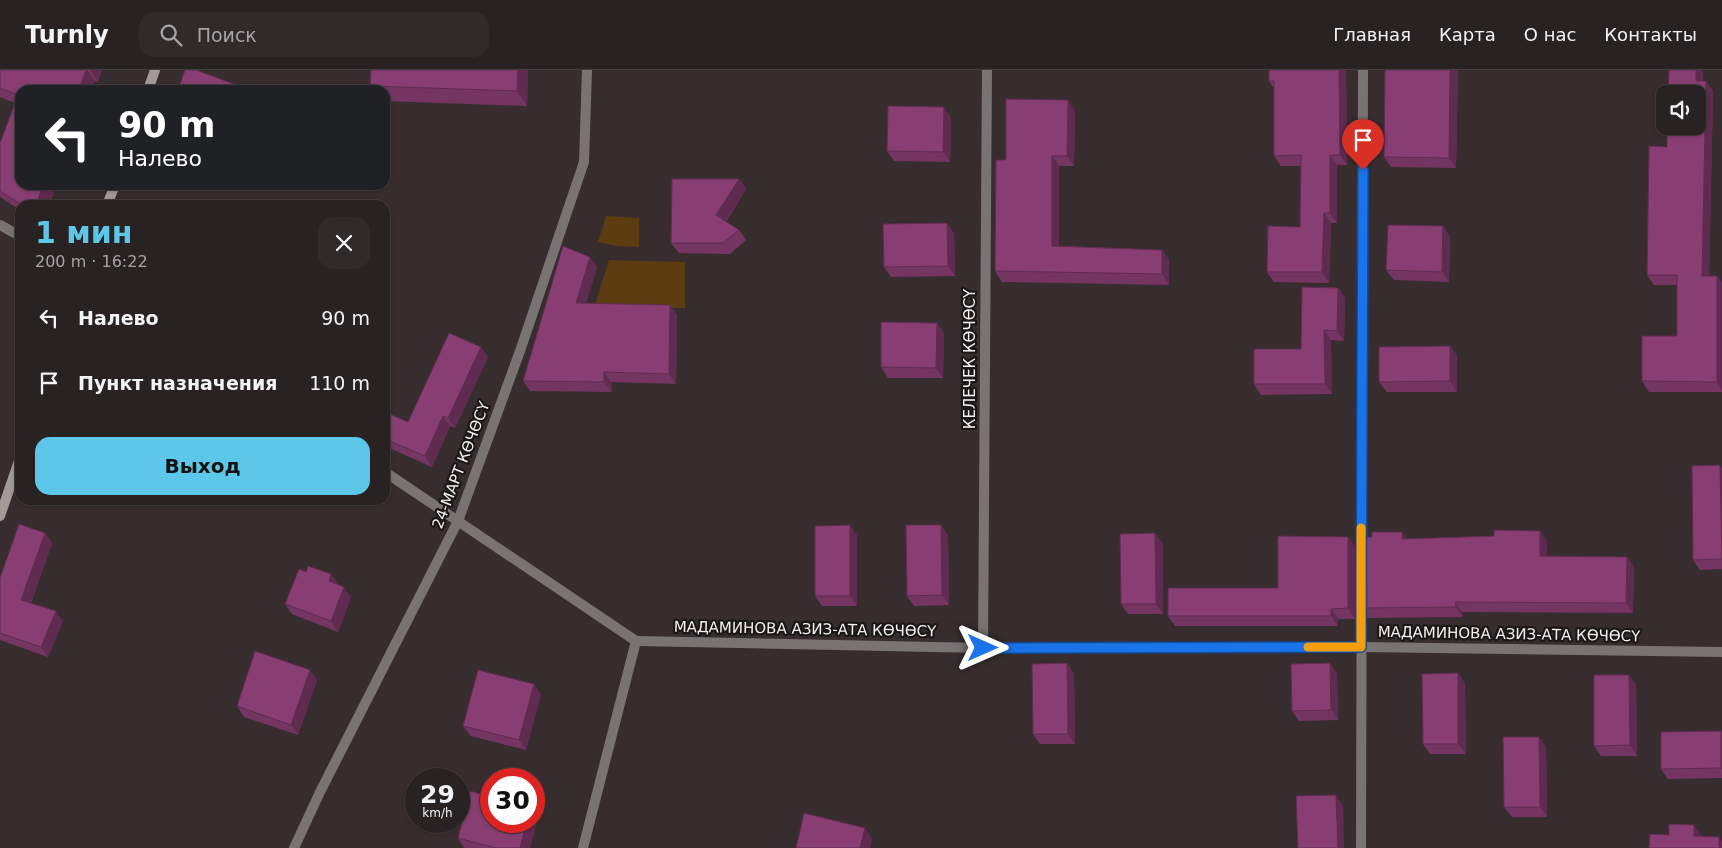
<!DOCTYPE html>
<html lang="ru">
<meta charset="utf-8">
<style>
body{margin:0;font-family:"DejaVu Sans",sans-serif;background:#312a2a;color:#f1f3f6;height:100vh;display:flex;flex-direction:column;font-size:19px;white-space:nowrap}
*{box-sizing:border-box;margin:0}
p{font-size:16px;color:#a5a4a5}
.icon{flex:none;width:28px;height:28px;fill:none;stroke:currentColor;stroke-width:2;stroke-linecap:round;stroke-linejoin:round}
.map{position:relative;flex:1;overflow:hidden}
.drawer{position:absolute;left:15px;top:130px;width:375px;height:305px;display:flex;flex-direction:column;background:#292222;border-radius:15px;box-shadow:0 1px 4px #0004,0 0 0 1px #453f40}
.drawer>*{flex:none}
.banner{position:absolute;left:15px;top:15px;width:375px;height:105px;border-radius:15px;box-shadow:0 1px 4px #0004,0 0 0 1px #453f40;background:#202124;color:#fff;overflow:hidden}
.buttons{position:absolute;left:1656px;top:15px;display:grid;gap:10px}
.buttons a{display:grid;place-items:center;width:50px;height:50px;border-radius:10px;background:#292222;box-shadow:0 1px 4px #0004,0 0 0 1px #453f40;font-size:25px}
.speed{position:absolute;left:405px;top:698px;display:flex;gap:10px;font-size:25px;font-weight:700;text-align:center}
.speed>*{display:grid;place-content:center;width:65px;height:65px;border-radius:50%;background:#292222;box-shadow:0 1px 4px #0004,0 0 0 1px #453f40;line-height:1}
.speed small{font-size:12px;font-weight:400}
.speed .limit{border:8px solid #d22;background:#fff;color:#111}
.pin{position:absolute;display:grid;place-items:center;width:42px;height:42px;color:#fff;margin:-51px -21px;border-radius:50% 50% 50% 0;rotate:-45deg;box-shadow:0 0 5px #0007}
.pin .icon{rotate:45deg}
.me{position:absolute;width:55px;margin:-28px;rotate:90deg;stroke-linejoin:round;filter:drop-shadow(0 0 4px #0008)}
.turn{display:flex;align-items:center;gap:18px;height:105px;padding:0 20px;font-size:22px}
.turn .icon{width:65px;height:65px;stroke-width:2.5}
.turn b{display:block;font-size:35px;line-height:42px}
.round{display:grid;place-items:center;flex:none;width:52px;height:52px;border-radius:15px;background:#312a2a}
.summary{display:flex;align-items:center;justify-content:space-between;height:85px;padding:0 20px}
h1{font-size:30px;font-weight:600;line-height:38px;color:#5cc7e8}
.cta{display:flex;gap:10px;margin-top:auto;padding:10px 20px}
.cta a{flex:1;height:58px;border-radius:15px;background:#5cc7e8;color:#111;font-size:20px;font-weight:600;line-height:58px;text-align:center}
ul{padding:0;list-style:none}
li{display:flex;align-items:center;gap:15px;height:65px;padding:0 20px}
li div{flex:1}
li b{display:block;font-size:19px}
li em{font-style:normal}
header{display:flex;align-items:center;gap:30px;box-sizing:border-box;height:70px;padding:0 25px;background:#292222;border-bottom:1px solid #453f40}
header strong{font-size:24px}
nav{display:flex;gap:28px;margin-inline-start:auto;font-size:18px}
.search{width:350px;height:45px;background:#312a2a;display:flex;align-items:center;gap:12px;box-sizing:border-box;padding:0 18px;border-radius:15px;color:#a5a4a5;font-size:19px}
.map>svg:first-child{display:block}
.green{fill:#5c3c10}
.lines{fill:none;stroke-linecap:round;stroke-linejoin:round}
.minor{stroke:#797472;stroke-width:10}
.secondary{stroke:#a19a97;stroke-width:10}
.wall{fill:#753562}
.shaded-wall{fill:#5f2b50}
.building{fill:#883e72;stroke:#5f2b50}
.route-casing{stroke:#114b97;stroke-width:12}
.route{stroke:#1a73e8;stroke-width:9}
.slow{stroke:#f59e0b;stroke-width:9}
.labels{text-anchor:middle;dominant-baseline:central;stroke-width:4.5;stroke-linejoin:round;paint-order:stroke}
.street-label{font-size:15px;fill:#f6f0f0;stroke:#1b1717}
</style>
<header>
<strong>Turnly</strong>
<div class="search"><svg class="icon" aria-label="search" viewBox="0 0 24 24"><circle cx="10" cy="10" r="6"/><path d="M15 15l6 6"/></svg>Поиск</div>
<nav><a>Главная</a><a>Карта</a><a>О нас</a><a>Контакты</a></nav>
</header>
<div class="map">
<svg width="1722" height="778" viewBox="0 0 1722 778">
<rect width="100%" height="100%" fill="#372d2e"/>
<!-- green -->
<g class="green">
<path d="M 606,146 L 639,148 L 639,177 L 616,176 L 598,172 Z"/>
<path d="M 609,190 L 685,192 L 685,238 L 594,238 Z"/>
</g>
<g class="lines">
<!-- minor -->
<g class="minor">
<path d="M 0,155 L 20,166"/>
<path d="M 385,402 L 636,571"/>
<path d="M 636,571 L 983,578 L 1361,577 L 1722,582"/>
<path d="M 983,578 L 987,0"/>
<path d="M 294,778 L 320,722 L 458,451 L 520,281 L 584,92 L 587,0"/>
<path d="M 583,778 L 636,571"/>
<path d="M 1361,778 L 1363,0"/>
</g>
<!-- secondary -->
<g class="secondary">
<path d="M 148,20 L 155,0"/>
<path d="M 107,135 L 115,115"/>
<path d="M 0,446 L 20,388"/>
</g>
</g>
<!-- wall -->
<g class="wall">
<path d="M 0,0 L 102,0 L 98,12 L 95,11 L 49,135 L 20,135 L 20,140 L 0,127 L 0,73 L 15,33 L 0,27 Z"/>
<path d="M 371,0 L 528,0 L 527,36 L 385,31 L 385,20 L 373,20 L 370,16 Z"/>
<path d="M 1346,0 L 1347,95 L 1337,95 L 1337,153 L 1331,153 L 1329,213 L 1274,212 L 1267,202 L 1300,157 L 1301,96 L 1281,96 L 1274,86 L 1274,18 L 1269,11 Z"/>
<path d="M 1385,0 L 1458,0 L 1456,98 L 1391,97 L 1384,87 Z"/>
<path d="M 1703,0 L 1703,11 L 1706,11 L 1713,21 L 1709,206 L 1717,206 L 1722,213 L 1722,322 L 1649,322 L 1642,311 L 1677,266 L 1677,215 L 1654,215 L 1647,205 L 1667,77 Z"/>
<path d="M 1075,40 L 1074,96 L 1059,96 L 1059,176 L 1162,180 L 1169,190 L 1169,215 L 1002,212 L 995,201 L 1006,90 Z"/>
<path d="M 951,47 L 950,92 L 894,91 L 887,81 Z"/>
<path d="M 739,109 L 746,119 L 726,152 L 739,160 L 746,170 L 730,184 L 679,183 L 671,173 Z"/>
<path d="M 1443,156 L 1450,167 L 1449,212 L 1394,210 L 1386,200 Z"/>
<path d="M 954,163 L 955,206 L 891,207 L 884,197 Z"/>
<path d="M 597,197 L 586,233 L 677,245 L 676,314 L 611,312 L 612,322 L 530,321 L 523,311 Z"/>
<path d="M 1338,218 L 1345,228 L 1344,271 L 1331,270 L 1332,324 L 1261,325 L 1254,314 L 1301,279 Z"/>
<path d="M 944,263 L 943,308 L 888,308 L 881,297 Z"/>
<path d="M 1450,276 L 1457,286 L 1457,322 L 1387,322 L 1379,312 Z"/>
<path d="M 488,287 L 455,358 L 450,356 L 432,397 L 385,376 L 385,342 L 408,352 Z"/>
<path d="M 1722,398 L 1722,499 L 1700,500 L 1693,490 Z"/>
<path d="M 45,463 L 52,473 L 31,533 L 63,551 L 48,587 L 0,570 L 0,508 Z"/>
<path d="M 857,465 L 857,536 L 822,536 L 815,526 Z"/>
<path d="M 948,465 L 949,535 L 914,536 L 907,526 Z"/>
<path d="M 1348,467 L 1355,477 L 1355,549 L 1338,549 L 1338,556 L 1175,556 L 1168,546 L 1278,518 Z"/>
<path d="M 1406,469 L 1547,471 L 1547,487 L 1627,487 L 1634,497 L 1633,543 L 1462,542 L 1463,547 L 1368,548 L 1361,538 Z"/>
<path d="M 1163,473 L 1163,544 L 1128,544 L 1121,534 Z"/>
<path d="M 338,514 L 351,527 L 338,562 L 292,544 L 285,534 Z"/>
<path d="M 1067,593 L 1074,604 L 1075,674 L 1040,674 L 1033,664 Z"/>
<path d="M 1337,603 L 1338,650 L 1299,651 L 1292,641 Z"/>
<path d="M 1458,603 L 1465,614 L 1466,684 L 1430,684 L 1423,674 Z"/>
<path d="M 1629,605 L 1636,615 L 1637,686 L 1601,686 L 1594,676 Z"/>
<path d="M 317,610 L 298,665 L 244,647 L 237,636 Z"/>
<path d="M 541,624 L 526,680 L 471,666 L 463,656 Z"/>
<path d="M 1722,664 L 1722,708 L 1668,709 L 1661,699 Z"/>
<path d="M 1539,667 L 1546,677 L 1547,747 L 1512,747 L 1504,737 Z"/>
<path d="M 534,741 L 538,747 L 530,778 L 464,778 L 458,768 L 534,751 Z"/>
</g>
<!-- shaded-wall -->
<g class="shaded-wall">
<path d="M 86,0 L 87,0 L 95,11 L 91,20 L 79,20 Z"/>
<path d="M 90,0 L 102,0 L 98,12 Z"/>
<path d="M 518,0 L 528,0 L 527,36 L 517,21 Z"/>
<path d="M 1339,0 L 1346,0 L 1347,95 L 1340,85 Z"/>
<path d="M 1450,0 L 1458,0 L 1456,98 L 1449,88 Z"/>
<path d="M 1696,0 L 1703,0 L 1703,21 L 1696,11 Z"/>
<path d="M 1706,11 L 1713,21 L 1709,216 L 1702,206 Z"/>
<path d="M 234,14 L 239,20 L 232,20 Z"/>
<path d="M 1068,30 L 1075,40 L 1074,96 L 1067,86 Z"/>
<path d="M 944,37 L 951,47 L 950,92 L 943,82 Z"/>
<path d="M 1330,85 L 1337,95 L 1337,153 L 1330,143 Z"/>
<path d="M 1052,86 L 1059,96 L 1059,186 L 1052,176 Z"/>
<path d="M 739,109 L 746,119 L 723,155 L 716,145 Z"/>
<path d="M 43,115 L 56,115 L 49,135 L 36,135 Z"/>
<path d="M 1324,143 L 1331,153 L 1329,213 L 1322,202 Z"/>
<path d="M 947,153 L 954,163 L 955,206 L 948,196 Z"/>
<path d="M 1443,156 L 1450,167 L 1449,212 L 1442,202 Z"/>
<path d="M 1162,180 L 1169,190 L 1169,215 L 1162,204 Z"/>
<path d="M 590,187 L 597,197 L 583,243 L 576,233 Z"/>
<path d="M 1717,206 L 1722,213 L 1722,320 L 1717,312 Z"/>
<path d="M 1338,218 L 1345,228 L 1344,271 L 1337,261 Z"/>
<path d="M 670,235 L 677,245 L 676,314 L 669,304 Z"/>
<path d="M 937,253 L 944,263 L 943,308 L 936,298 Z"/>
<path d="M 1324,260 L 1331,270 L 1332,324 L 1325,314 Z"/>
<path d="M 1450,276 L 1457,286 L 1457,322 L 1450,311 Z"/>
<path d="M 481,277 L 488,287 L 455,358 L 448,348 Z"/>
<path d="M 604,302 L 611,312 L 612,322 L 604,312 Z"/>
<path d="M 443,346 L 450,356 L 432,397 L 425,386 Z"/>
<path d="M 1720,395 L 1722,398 L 1722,490 L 1722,489 Z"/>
<path d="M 850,455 L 857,465 L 857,536 L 850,526 Z"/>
<path d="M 941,455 L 948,465 L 949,535 L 942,525 Z"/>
<path d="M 1540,461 L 1547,471 L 1547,497 L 1540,486 Z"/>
<path d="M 1402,462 L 1409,472 L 1402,469 Z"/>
<path d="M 45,463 L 52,473 L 28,540 L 21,530 Z"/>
<path d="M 1155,463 L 1163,473 L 1163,544 L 1156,534 Z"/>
<path d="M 1348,467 L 1355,477 L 1355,549 L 1348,538 Z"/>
<path d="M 1627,487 L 1634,497 L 1633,543 L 1626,533 Z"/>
<path d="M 331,504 L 338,514 L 336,521 L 329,511 Z"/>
<path d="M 344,517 L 351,527 L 338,562 L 331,551 Z"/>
<path d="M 1455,532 L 1462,542 L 1463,547 L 1456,537 Z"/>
<path d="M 1331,539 L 1338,549 L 1338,556 L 1331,546 Z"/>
<path d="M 56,541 L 63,551 L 48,587 L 41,577 Z"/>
<path d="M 1067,593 L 1074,604 L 1075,674 L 1068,664 Z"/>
<path d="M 1330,593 L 1337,603 L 1338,650 L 1331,640 Z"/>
<path d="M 310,600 L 317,610 L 298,665 L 291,655 Z"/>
<path d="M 1458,603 L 1465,614 L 1466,684 L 1458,674 Z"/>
<path d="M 1629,605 L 1636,615 L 1637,686 L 1630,675 Z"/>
<path d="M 534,614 L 541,624 L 526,680 L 519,670 Z"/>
<path d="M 1721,661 L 1722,664 L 1722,700 L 1721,698 Z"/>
<path d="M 1539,667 L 1546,677 L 1547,747 L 1540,737 Z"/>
<path d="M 1336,725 L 1343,735 L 1344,778 L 1338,778 Z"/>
<path d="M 534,741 L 538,747 L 530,778 L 520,778 L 527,751 L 534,751 Z"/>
<path d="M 1694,755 L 1701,765 L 1701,776 L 1694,766 Z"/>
<path d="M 865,758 L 872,768 L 870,778 L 860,778 Z"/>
<path d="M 1719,767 L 1722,771 L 1722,778 L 1719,778 Z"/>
</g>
<!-- building -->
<g class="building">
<path d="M 0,0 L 86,0 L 79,20 L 20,20 L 20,115 L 43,115 L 36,135 L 22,135 L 0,121 L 0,73 L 18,25 L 0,18 Z"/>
<path d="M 185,0 L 196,0 L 234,14 L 232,20 L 178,20 Z"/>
<path d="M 371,0 L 518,0 L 517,21 L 370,16 Z"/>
<path d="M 1269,0 L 1339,0 L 1340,85 L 1330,85 L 1330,143 L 1324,143 L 1322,202 L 1267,202 L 1268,156 L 1300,157 L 1301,85 L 1274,86 L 1274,11 L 1269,11 Z"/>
<path d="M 1385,0 L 1450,0 L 1449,88 L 1384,87 Z"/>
<path d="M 1669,0 L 1696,0 L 1696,11 L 1706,11 L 1702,206 L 1717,206 L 1717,312 L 1642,311 L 1642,266 L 1677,266 L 1677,205 L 1647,205 L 1649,76 L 1667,77 L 1667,56 L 1698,56 L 1698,24 L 1668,24 Z"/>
<path d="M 1006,29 L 1068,30 L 1067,86 L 1052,86 L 1052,176 L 1162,180 L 1162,204 L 995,201 L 996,90 L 1006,90 Z"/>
<path d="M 888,36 L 944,37 L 943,82 L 887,81 Z"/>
<path d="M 672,109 L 739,109 L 716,145 L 739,160 L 723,173 L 671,173 Z"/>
<path d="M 947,153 L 948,196 L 884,197 L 883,154 Z"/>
<path d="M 1388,155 L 1443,156 L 1442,202 L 1386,200 Z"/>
<path d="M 563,176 L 590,187 L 576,233 L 670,235 L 669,304 L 604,302 L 604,312 L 523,311 Z"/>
<path d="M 1302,217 L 1338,218 L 1337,261 L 1324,260 L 1325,314 L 1254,314 L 1254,279 L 1301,279 Z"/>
<path d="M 881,252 L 937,253 L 936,298 L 881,297 Z"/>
<path d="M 449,263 L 481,277 L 448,348 L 443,346 L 425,386 L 385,369 L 385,342 L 408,352 Z"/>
<path d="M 1450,276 L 1450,311 L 1379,312 L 1379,277 Z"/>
<path d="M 1720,395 L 1722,489 L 1693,490 L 1692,396 Z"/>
<path d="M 19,454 L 45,463 L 21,530 L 56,541 L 41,577 L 0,563 L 0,508 Z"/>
<path d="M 850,455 L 850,526 L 815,526 L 815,456 Z"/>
<path d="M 906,455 L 941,455 L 942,525 L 907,526 Z"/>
<path d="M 1494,460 L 1540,461 L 1540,486 L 1627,487 L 1626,533 L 1455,532 L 1456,537 L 1361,538 L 1362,467 L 1372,467 L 1372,462 L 1402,462 L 1402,469 L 1494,466 Z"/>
<path d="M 1155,463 L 1156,534 L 1121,534 L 1120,464 Z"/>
<path d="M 1278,466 L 1348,467 L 1348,538 L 1331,539 L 1331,546 L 1168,546 L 1168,518 L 1278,518 Z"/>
<path d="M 308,496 L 331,504 L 329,511 L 344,517 L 331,551 L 285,534 L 299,499 L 306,502 Z"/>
<path d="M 255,581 L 310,600 L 291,655 L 237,636 Z"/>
<path d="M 1067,593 L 1068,664 L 1033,664 L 1032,594 Z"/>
<path d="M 1330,593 L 1331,640 L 1292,641 L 1291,594 Z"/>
<path d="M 478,600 L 534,614 L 519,670 L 463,656 Z"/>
<path d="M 1458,603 L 1458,674 L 1423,674 L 1422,604 Z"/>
<path d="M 1594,605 L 1629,605 L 1630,675 L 1594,676 Z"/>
<path d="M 1721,661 L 1721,698 L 1661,699 L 1661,662 Z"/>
<path d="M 1503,667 L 1539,667 L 1540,737 L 1504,737 Z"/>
<path d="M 470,721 L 491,727 L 491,751 L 527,751 L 520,778 L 496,778 L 458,768 Z"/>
<path d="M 1336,725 L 1338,778 L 1298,778 L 1296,726 Z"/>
<path d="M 804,743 L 865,758 L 860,778 L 796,778 Z"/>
<path d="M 1669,754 L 1694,755 L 1694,766 L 1719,767 L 1719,778 L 1649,778 L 1650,764 L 1669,765 Z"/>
</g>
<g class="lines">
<!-- route casing -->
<g class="route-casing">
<path id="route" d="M 983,578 L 1361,577 L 1363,100"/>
</g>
<!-- route -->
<use href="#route" class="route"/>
<!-- slow -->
<path class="slow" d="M 1308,577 L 1361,577 L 1361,458"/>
</g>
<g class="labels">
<!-- street labels -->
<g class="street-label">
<text transform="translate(970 289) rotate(-90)">КЕЛЕЧЕК КӨЧӨСҮ</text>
<text transform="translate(461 395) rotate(-69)">24-МАРТ КӨЧӨСҮ</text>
<text transform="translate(805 559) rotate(1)">МАДАМИНОВА АЗИЗ-АТА КӨЧӨСҮ</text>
<text transform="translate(1509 564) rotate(1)">МАДАМИНОВА АЗИЗ-АТА КӨЧӨСҮ</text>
</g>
</g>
</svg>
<div class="buttons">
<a><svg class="icon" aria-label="sound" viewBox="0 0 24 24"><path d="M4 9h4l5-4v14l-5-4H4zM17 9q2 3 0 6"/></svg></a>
</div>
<div class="speed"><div>29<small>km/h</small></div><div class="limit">30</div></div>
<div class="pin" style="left:1363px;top:100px;background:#d93025"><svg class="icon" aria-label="arrive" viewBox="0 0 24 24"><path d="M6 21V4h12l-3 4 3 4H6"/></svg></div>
<svg class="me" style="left:983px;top:578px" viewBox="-20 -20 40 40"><path d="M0-17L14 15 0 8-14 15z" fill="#1a73e8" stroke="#fff" stroke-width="4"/></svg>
<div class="banner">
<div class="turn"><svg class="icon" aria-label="left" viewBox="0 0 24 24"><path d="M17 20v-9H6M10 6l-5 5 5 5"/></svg><div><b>90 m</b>Налево</div></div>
</div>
<section class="drawer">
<div class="summary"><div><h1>1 мин</h1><p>200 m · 16:22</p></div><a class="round"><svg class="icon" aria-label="close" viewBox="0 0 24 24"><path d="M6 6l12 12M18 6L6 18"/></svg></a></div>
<ul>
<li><svg class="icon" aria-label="left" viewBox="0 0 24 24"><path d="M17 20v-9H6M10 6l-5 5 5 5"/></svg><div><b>Налево</b></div><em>90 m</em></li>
<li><svg class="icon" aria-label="arrive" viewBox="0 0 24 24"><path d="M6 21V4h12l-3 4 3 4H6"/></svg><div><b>Пункт назначения</b></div><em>110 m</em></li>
</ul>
<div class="cta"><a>Выход</a></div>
</section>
</div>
